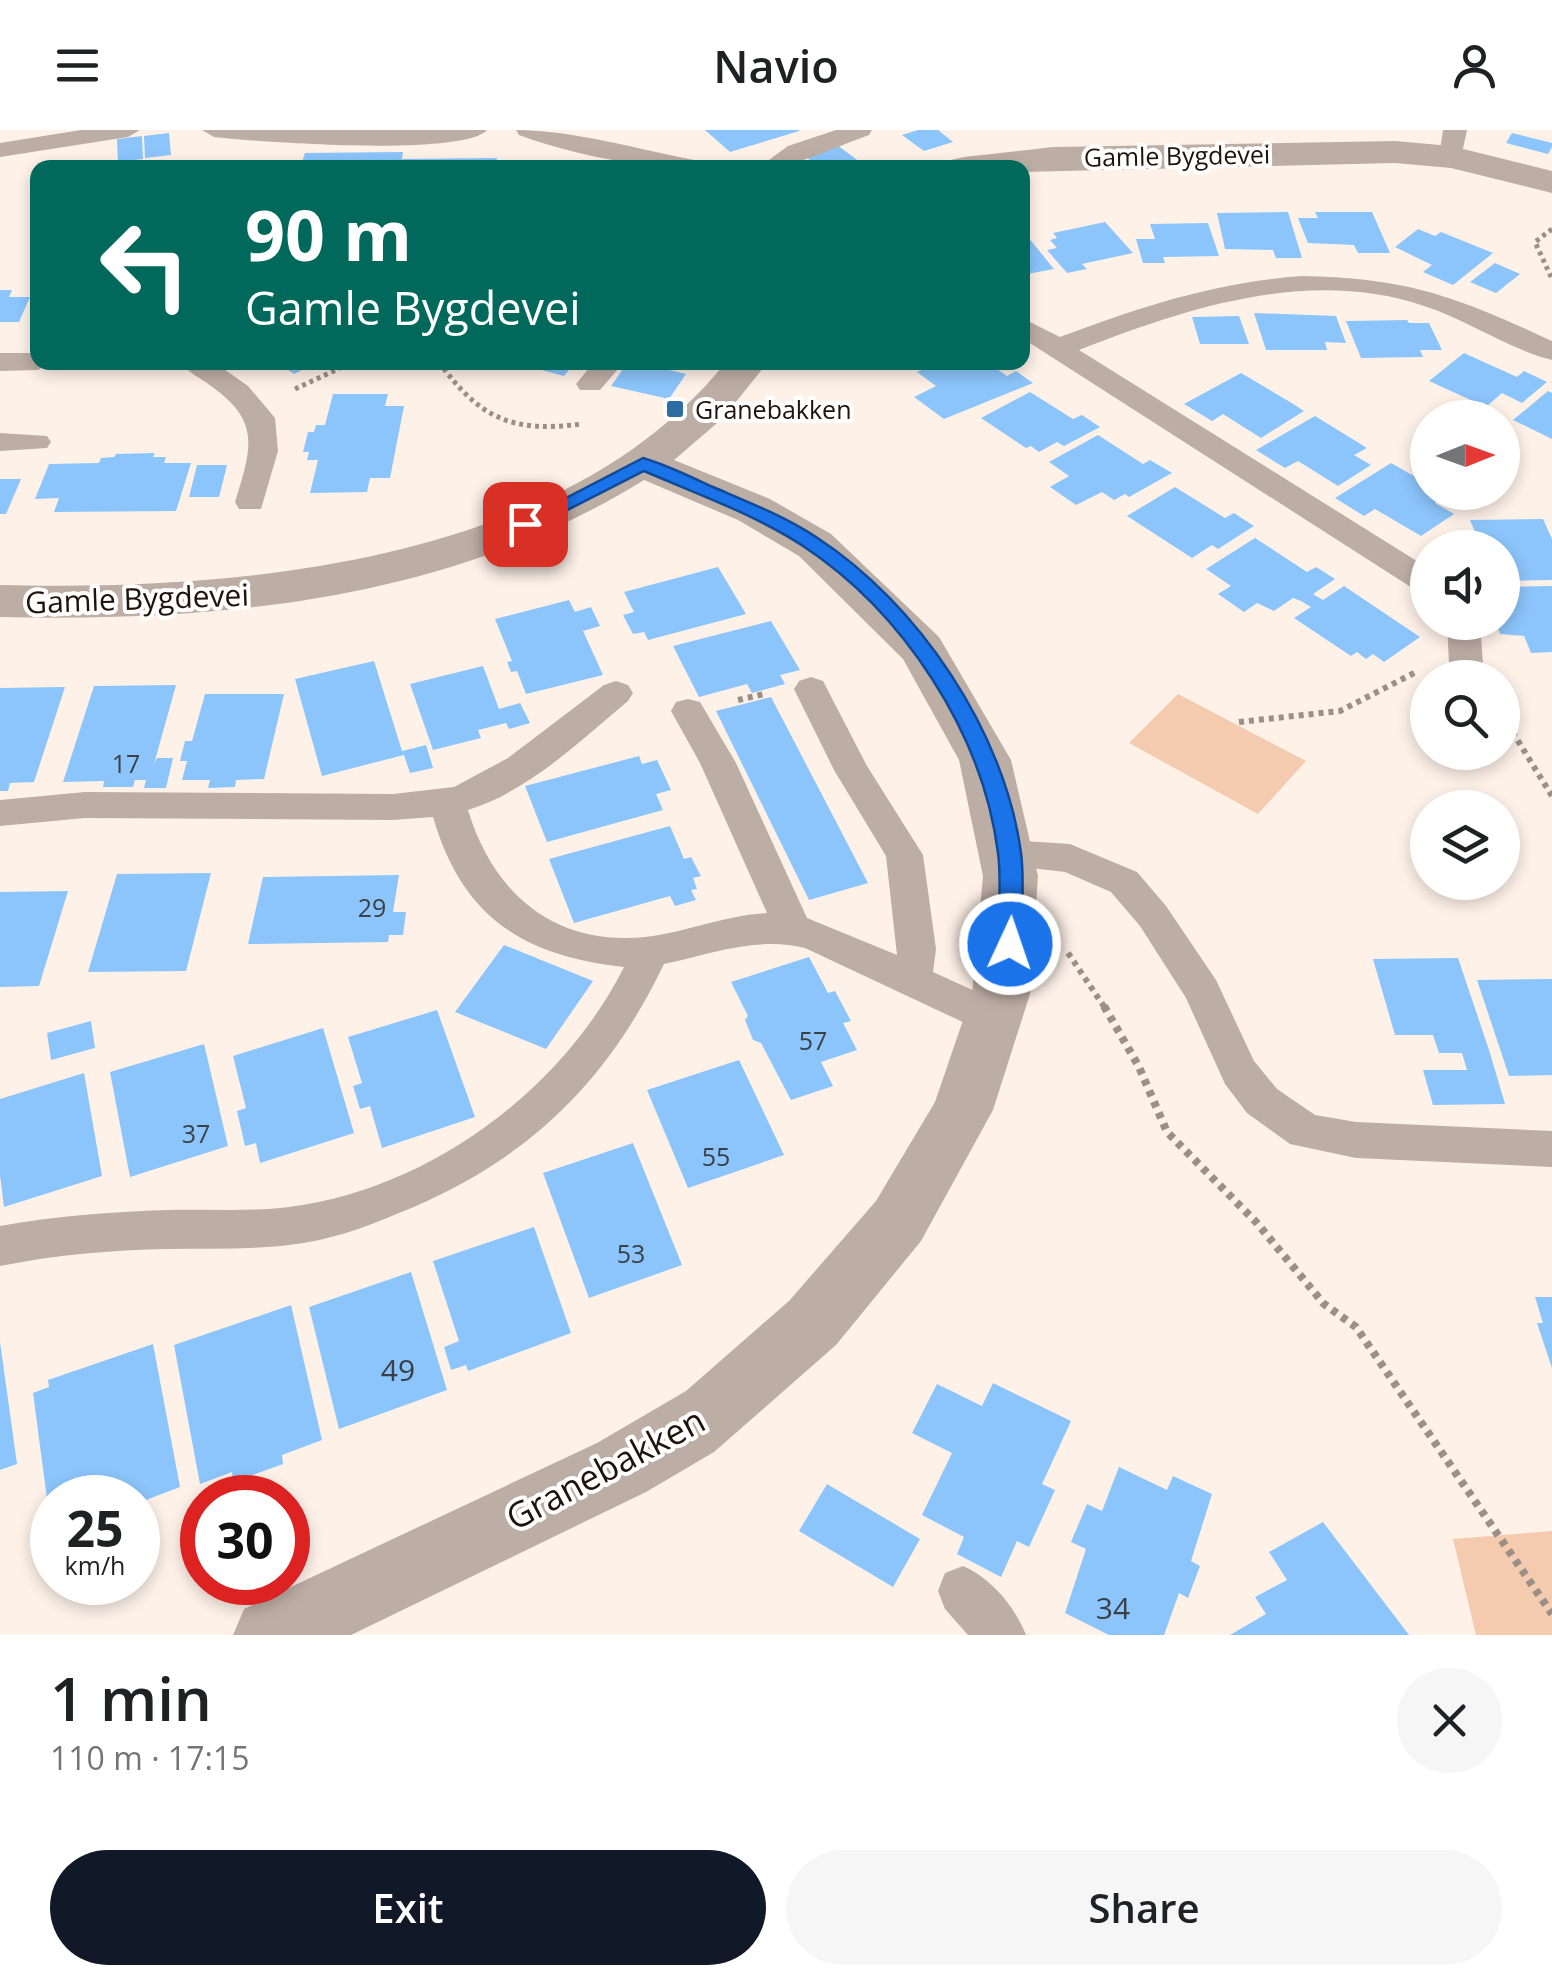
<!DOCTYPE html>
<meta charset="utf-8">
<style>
body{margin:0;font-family:"Open Sans",sans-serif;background:#f6f6f6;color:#202124;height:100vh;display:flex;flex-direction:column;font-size:38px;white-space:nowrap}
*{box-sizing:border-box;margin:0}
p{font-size:32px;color:#757577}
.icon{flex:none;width:55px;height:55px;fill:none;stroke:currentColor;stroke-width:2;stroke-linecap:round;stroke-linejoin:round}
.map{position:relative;height:1505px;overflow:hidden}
.details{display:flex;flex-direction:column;background:#fff;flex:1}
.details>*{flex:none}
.guide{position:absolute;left:30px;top:30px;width:1000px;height:210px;border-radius:20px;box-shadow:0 5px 15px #0003;background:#00695c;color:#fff;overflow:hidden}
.needle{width:65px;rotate:89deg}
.fabs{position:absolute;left:1410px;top:270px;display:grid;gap:20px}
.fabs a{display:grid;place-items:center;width:110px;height:110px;border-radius:50%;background:#fff;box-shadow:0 5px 15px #0003;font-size:50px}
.speed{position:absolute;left:30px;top:1345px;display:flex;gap:20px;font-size:50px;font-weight:700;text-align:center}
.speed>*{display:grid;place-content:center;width:130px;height:130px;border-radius:50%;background:#fff;box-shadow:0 5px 15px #0003;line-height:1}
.speed small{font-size:25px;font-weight:400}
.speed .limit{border:15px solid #d22;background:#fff;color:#111}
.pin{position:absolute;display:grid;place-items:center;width:85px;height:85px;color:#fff;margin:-42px;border-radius:20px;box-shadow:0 5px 15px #0006}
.me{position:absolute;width:110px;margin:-55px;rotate:3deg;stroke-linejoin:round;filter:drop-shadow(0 0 8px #0008)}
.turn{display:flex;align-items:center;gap:35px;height:210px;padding:0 50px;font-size:45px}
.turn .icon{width:130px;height:130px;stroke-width:2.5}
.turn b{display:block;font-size:70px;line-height:85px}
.round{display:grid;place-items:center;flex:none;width:105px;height:105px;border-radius:52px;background:#f6f6f6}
.overview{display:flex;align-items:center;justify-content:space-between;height:170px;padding:0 50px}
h1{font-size:60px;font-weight:600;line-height:75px}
.cta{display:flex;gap:20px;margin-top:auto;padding:20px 50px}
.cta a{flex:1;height:115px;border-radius:60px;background:#111827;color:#fff;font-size:40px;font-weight:600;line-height:115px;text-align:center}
.cta a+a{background:#f6f6f6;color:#202124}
header{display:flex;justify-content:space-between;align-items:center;height:130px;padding:0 50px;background:#fff;font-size:45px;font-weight:600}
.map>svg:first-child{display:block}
.green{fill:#f5cbaf}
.building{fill:#8cc5fb}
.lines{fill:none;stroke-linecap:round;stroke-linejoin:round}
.path-far2{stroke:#9c8f87;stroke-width:5;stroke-dasharray:4 4;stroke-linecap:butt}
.path-far1{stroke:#9c8f87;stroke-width:6;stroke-dasharray:5 5;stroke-linecap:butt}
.path{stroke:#9c8f87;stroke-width:8;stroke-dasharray:6 6;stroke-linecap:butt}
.lane{fill:#bdaea5;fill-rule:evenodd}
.street{fill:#bdaea5;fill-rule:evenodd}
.route{fill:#1a73e8;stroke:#114b97;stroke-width:2.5}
.poi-dot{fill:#2d6da3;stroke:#fff;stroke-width:4}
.labels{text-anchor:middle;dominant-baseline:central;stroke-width:8;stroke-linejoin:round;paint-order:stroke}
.far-street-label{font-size:25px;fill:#1f130c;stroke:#fff}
.far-poi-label{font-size:25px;fill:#1f130c;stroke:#fff;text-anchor:start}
.number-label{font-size:25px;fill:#3a4048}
.street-label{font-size:30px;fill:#1f130c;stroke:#fff}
.near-number-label{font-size:30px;fill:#3a4048}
.near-street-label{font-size:35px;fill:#1f130c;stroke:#fff}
</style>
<header><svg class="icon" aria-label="menu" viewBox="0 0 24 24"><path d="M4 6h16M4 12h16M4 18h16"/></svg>Navio<svg class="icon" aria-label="person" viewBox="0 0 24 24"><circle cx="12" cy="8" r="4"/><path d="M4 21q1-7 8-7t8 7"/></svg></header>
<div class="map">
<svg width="1552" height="1505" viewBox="0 0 1552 1505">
<rect width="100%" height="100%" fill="#fef1e8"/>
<!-- green -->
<g class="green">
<path d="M 1178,564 L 1306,631 L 1258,684 L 1129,613 Z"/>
<path d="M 1552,1401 L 1552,1505 L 1476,1505 L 1453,1409 Z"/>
</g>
<!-- building -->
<g class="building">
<path d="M 705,0 L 799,0 L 799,1 L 730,22 Z"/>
<path d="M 918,0 L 938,0 L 953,12 L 924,21 L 902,5 Z"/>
<path d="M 169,3 L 171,25 L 145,28 L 144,6 Z"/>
<path d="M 1512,3 L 1552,13 L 1552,17 L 1548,24 L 1506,13 Z"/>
<path d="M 142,6 L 143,29 L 118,32 L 117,9 Z"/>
<path d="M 837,15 L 868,38 L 820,38 L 805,26 Z"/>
<path d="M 403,22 L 402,29 L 497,28 L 495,38 L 300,38 L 305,23 Z"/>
<path d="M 1288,82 L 1302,128 L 1276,128 L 1273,120 L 1225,119 L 1217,83 Z"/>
<path d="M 1315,82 L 1372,82 L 1390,123 L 1358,123 L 1354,115 L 1308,113 L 1298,88 L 1318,88 Z"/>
<path d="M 1105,92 L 1133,123 L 1082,134 L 1087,139 L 1067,143 L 1047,120 L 1057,118 L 1050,110 L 1057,108 L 1053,103 Z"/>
<path d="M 1208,93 L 1219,126 L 1163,127 L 1165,133 L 1143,133 L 1136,109 L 1155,109 L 1150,94 Z"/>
<path d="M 1418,99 L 1435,106 L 1441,102 L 1493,123 L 1453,155 L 1423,142 L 1432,135 L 1395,117 Z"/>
<path d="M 1028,107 L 1054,139 L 1022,145 L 1022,108 Z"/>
<path d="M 1495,133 L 1520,144 L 1496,163 L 1470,152 Z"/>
<path d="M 0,160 L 12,160 L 9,167 L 30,167 L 19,192 L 0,192 Z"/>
<path d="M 1254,183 L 1336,186 L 1346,213 L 1325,212 L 1327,220 L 1266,220 Z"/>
<path d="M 1239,186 L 1249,214 L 1200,214 L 1192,187 Z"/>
<path d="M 1407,190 L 1409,193 L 1429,193 L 1442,220 L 1420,220 L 1423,227 L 1361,228 L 1346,191 Z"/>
<path d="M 1464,223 L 1517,247 L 1524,241 L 1547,252 L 1522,273 L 1502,263 L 1486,277 L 1429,251 Z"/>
<path d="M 260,232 L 318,232 L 294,244 L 281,235 L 271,240 Z"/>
<path d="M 512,232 L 575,232 L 564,246 Z"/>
<path d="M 628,232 L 636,232 L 686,244 L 669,269 L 611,256 Z"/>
<path d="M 938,232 L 987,232 L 1007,246 L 1016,241 L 1033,253 L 944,289 L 914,267 L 936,256 L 917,242 Z"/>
<path d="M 1241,243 L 1290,272 L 1304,281 L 1261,308 L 1223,284 L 1212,291 L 1184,274 Z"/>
<path d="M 1548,261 L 1552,263 L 1552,309 L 1513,290 Z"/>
<path d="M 1030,262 L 1073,289 L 1082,285 L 1100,297 L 1064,316 L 1057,312 L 1039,322 L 1031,316 L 1026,318 L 981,288 Z"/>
<path d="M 333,264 L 388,264 L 385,276 L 404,276 L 390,348 L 370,348 L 367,362 L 310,363 L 318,330 L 307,330 L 309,322 L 303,322 L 308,302 L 314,302 L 316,295 L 325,295 Z"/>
<path d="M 1315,286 L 1367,318 L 1354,325 L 1371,335 L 1338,356 L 1298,331 L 1285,338 L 1256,320 Z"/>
<path d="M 1098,305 L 1143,334 L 1150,330 L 1172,343 L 1129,367 L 1125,364 L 1114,370 L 1102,362 L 1076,375 L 1050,357 L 1069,346 L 1049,332 Z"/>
<path d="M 155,323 L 153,327 L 166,327 L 164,333 L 191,333 L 176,381 L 54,382 L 59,368 L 35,369 L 49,334 L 99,333 L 101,328 L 114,327 L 116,324 Z"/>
<path d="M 1391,333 L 1428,354 L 1428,362 L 1446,365 L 1435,373 L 1454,384 L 1421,406 L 1375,379 L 1364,386 L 1335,368 Z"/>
<path d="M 197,335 L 227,335 L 219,367 L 189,367 Z"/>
<path d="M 0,349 L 21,349 L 6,384 L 0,384 Z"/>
<path d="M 1175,357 L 1225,388 L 1234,383 L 1254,396 L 1218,419 L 1212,415 L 1192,428 L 1127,386 Z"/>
<path d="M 1543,389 L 1552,409 L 1552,450 L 1502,451 L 1502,418 L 1463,418 L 1460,410 L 1478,409 L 1470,390 Z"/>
<path d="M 1255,408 L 1307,442 L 1316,437 L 1335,449 L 1313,464 L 1323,470 L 1344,456 L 1420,507 L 1384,532 L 1373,524 L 1366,529 L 1357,522 L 1351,526 L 1294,488 L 1311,477 L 1301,471 L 1293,468 L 1274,481 L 1257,473 L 1244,482 L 1218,464 L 1231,456 L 1206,439 Z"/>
<path d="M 718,437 L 746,484 L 648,510 L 644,502 L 633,504 L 623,485 L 634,482 L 624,462 Z"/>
<path d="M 1552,456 L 1552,522 L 1531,523 L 1524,506 L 1500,504 L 1496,492 L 1502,492 L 1502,481 L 1511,481 L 1502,457 Z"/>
<path d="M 569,470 L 575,482 L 591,477 L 600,496 L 583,501 L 603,545 L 526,564 L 517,541 L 511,542 L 507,532 L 512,531 L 495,489 Z"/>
<path d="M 771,491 L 800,540 L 780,545 L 785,554 L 752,563 L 747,554 L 699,567 L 673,516 Z"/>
<path d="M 374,531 L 402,621 L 426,615 L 433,638 L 410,643 L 404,625 L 322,646 L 295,549 Z"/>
<path d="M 483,536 L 499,579 L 520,573 L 530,593 L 509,599 L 506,593 L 478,600 L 481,608 L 433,620 L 410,554 Z"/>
<path d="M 176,555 L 154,634 L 157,628 L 173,628 L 166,658 L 144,658 L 146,650 L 135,650 L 133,657 L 103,657 L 104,651 L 63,652 L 94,556 Z"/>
<path d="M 65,557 L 34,652 L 10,653 L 8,661 L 0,661 L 0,558 Z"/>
<path d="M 205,564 L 284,564 L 264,649 L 236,650 L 235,657 L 208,658 L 210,650 L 182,650 L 187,631 L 180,631 L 185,611 L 192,611 Z"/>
<path d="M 771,567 L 868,753 L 809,770 L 716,581 Z"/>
<path d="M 639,626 L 642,634 L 657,630 L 671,660 L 656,664 L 663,680 L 547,712 L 525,656 Z"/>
<path d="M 670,696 L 684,729 L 691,727 L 701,746 L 693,748 L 697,759 L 691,760 L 696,770 L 675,776 L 670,766 L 574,793 L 549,729 Z"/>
<path d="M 211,743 L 186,841 L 88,842 L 117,744 Z"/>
<path d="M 399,745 L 393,782 L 406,782 L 403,805 L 389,805 L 388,812 L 248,814 L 263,747 Z"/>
<path d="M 68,761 L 39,856 L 0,857 L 0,762 Z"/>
<path d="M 504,815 L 593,851 L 546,919 L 455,882 Z"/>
<path d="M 809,827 L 828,863 L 835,861 L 851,891 L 843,893 L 857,920 L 821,932 L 833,956 L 791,970 L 761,913 L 753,910 L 745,890 L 748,886 L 731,852 Z"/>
<path d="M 1458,828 L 1490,923 L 1505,974 L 1433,975 L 1423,940 L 1467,940 L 1462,923 L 1439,923 L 1433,905 L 1395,905 L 1373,829 Z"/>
<path d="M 1552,849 L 1552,945 L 1509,946 L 1477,850 Z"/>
<path d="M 437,880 L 475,987 L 382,1018 L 370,976 L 360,979 L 353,956 L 362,953 L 348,907 Z"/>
<path d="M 91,891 L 95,918 L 51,930 L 47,903 Z"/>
<path d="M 323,898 L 354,1003 L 260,1033 L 256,1013 L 245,1016 L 237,981 L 246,978 L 233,926 Z"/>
<path d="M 204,914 L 228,1016 L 130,1047 L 110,942 Z"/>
<path d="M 739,930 L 784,1025 L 688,1058 L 647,960 Z"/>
<path d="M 84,943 L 102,1046 L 4,1077 L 0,1045 L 0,969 Z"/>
<path d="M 633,1013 L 682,1135 L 589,1168 L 543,1043 Z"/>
<path d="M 534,1097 L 571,1203 L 468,1241 L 466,1235 L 451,1240 L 444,1217 L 459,1211 L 433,1131 Z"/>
<path d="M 411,1142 L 447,1260 L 339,1299 L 309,1177 Z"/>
<path d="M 1535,1167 L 1552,1167 L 1552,1238 L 1537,1193 L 1543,1193 Z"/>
<path d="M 291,1175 L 322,1310 L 282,1325 L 283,1334 L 233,1352 L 232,1342 L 200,1354 L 174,1215 Z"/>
<path d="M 0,1212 L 17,1334 L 0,1340 Z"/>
<path d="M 153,1214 L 180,1357 L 138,1373 L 138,1368 L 52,1368 L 52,1383 L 49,1384 L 33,1263 L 49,1257 L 48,1250 Z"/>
<path d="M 993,1253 L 1071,1291 L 1042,1354 L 1055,1360 L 1029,1417 L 1017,1411 L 1001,1447 L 957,1424 L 964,1407 L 922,1385 L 952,1323 L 912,1303 L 937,1254 L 982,1276 Z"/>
<path d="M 1119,1337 L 1167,1360 L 1173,1346 L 1212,1364 L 1191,1431 L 1200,1436 L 1188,1468 L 1179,1463 L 1164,1505 L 1109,1505 L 1065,1483 L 1086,1419 L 1071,1412 L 1087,1374 L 1102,1381 Z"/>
<path d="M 827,1354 L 920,1409 L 893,1457 L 799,1401 Z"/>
<path d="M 1323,1392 L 1409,1505 L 1230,1505 L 1266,1484 L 1255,1467 L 1287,1450 L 1269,1422 Z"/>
</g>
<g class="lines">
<!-- path-far2 -->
<g class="path-far2">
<path d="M 160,38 L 192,34"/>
<path d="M 1552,99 L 1535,112 L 1552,149"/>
<path d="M 439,232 C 480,289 512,303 582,294"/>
<path d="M 295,259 L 353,232"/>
</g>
<!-- path-far1 -->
<g class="path-far1">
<path d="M 738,570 L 764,564"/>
<path d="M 1502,585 L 1552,666"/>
<path d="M 1239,592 L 1340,581 L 1418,541"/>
<path d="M 1068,823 L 1105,878"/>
</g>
<!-- path -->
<path class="path" d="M 1104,876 L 1139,937 L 1167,1002 L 1256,1092 L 1324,1174 L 1356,1197 L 1552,1484"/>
<!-- lane -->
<g class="lane">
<path d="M 81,0 L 140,0 L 128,7 L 0,27 L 0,13 Z"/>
<path d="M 202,0 L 487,0 C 463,27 257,12 214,7 Z"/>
<path d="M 516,0 C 574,0 640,20 699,31 L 711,38 C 645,38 582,28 519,5 Z"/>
<path d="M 836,0 L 872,0 L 869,5 C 832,18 796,38 758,38 L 788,16 Z"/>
<path d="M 1443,0 L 1467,0 L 1460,32 L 1451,34 L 1439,27 Z"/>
<path d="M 1302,146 C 1409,148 1457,167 1552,211 L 1552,230 C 1508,219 1468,190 1424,176 C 1309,137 1186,178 1079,220 L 1428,438 L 1428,463 L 1417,461 L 1022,208 L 1022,188 L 1060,207 C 1139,177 1216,152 1302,146 Z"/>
<path d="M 0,223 L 38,223 L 38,232 L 51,232 L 38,240 L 0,241 Z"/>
<path d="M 180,232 L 214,232 L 248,256 L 275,288 L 278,321 L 261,379 L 239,379 L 235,372 C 251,319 262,292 211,256 C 201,248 188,243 180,232 Z"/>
<path d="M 594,232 L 624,232 L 600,260 L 580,260 L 576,254 Z"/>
<path d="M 0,303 L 47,306 L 51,312 L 47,318 L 0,321 Z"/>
<path d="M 1447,492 L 1480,492 L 1483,534 L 1478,542 L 1466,546 L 1454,542 L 1449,534 Z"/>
<path d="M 811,547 L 823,551 L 867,636 L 923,725 L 936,819 L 933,842 L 1012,878 L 1018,890 L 1012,902 L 998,906 L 984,902 L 805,818 C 758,806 711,824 664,834 C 606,955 524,1033 399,1083 C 364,1098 327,1111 289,1115 C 249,1120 208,1118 167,1119 C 111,1120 55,1125 0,1136 L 0,1096 C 55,1086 111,1082 167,1080 C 207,1079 248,1082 289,1077 C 427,1060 562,961 624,837 C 523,826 462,787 433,687 L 393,690 L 85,688 L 0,696 L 0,670 L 85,662 L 393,664 L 454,657 L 508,628 L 604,555 L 616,551 L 628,555 L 633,563 L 628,571 C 580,611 529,661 468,680 C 493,763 554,816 645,807 C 687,802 725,785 767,783 L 700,633 L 671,581 L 676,572 L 688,569 L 700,572 L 736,633 L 807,788 L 897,825 L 886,726 L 834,640 L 794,559 L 799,551 Z"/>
<path d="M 1010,710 L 1070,714 L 1137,742 L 1166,776 L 1216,850 L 1254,931 L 1277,959 L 1315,985 L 1356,992 L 1552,1001 L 1552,1037 L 1356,1028 L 1290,1014 L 1247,983 L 1225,954 L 1186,868 L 1140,796 L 1111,762 L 1065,742 L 997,734 L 991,724 L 997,714 Z"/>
<path d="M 963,1436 C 991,1448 1015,1477 1026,1505 L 968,1505 L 945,1479 L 938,1461 L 945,1443 Z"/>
</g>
<!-- street -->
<g class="street">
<path d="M 1395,11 L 1451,16 L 1552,41 L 1552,63 L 1451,38 L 1395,33 L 1022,42 L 1022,38 L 946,38 L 951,30 L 964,27 L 1053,17 Z"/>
<path d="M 726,232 L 768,232 L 723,288 L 674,330 L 770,369 L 831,404 L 939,507 L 1011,630 L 1038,746 L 1030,864 L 993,980 L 921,1111 L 836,1215 L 714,1322 L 646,1362 L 351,1505 L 233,1505 L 244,1479 L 597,1313 L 686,1261 L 789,1171 L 876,1071 L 935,972 L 972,864 L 983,746 L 959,630 L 903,529 L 799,426 L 738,390 L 644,350 C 451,470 221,492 0,487 L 0,455 C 239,461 564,434 726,232 Z"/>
</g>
</g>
<!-- route -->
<path class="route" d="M 643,328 C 667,335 691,347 713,357 C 748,372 784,386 816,407 C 918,473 1005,602 1021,723 C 1025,753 1021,785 1021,814 L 1018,821 L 1001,821 L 998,814 C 998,785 1002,752 998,723 C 983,603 903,482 803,416 C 754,384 697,364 644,341 L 532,398 L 525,400 L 516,394 Z"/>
<!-- markers -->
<rect class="poi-dot" x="665" y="269" width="20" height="20" rx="5"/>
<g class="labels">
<!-- far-street labels -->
<g class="far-street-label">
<text transform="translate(1177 25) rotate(-1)">Gamle Bygdevei</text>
</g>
<!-- far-poi labels -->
<g class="far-poi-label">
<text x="695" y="279">Granebakken</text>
</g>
<!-- number labels -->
<g class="number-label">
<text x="126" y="633">17</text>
<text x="372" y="777">29</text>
<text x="813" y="910">57</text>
<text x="196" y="1003">37</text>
<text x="716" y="1026">55</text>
<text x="631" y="1123">53</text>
</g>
<!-- street labels -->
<g class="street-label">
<text transform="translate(137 468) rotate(-2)">Gamle Bygdevei</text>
</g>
<!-- near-number labels -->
<g class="near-number-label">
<text x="398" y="1239">49</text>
<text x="1113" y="1477">34</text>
</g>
<!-- near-street labels -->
<g class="near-street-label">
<text transform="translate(605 1338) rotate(-28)">Granebakken</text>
</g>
</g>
</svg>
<div class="fabs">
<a><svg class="needle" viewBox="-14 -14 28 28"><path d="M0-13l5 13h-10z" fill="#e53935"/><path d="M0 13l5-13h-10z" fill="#757577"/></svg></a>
<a><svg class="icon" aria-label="sound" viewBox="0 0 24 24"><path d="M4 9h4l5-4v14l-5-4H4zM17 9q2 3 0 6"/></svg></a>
<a><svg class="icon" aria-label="search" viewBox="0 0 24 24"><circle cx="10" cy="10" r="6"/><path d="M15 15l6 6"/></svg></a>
<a><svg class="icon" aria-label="layers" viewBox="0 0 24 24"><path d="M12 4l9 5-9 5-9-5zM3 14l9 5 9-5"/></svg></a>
</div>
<div class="speed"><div>25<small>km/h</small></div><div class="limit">30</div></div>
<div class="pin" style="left:525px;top:394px;background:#d93025"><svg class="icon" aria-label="arrive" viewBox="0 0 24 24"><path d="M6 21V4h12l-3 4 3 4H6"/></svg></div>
<svg class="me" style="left:1010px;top:814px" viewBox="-20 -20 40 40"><circle r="17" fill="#1a73e8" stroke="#fff" stroke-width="3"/><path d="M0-11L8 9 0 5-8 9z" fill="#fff"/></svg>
<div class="guide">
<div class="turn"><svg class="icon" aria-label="left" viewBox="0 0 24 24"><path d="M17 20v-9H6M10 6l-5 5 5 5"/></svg><div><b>90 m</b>Gamle Bygdevei</div></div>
</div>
</div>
<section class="details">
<div class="overview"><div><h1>1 min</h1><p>110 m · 17:15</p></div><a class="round"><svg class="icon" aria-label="close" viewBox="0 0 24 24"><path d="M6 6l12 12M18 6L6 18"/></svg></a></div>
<div class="cta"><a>Exit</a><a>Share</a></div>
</section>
